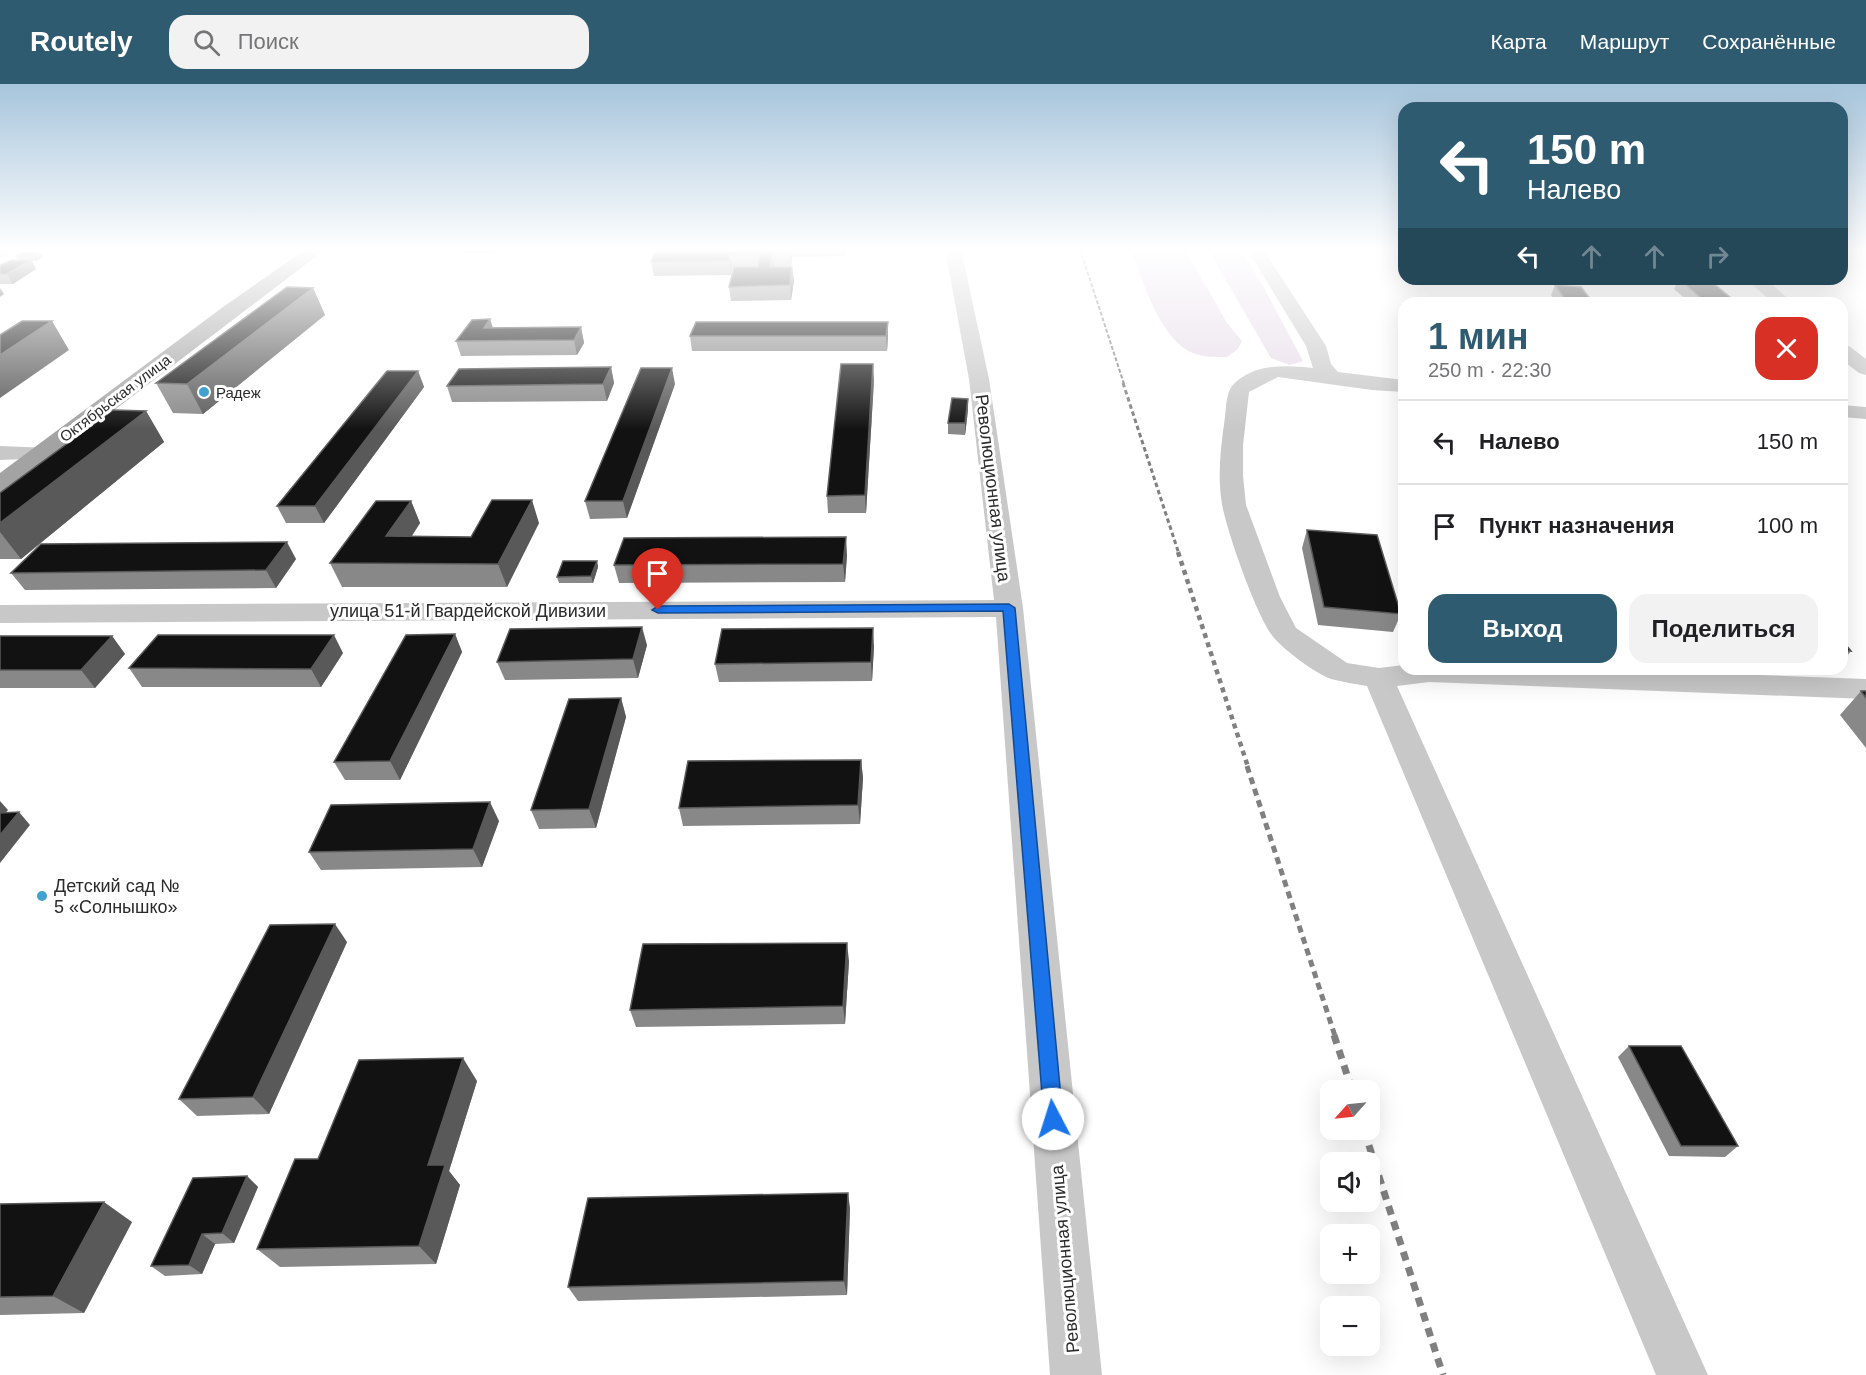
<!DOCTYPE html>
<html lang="ru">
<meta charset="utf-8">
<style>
body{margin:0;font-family:Arial,sans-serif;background:#f2f2f2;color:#202124;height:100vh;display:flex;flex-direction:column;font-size:22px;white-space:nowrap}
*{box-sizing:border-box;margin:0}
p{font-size:20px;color:#757577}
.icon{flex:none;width:33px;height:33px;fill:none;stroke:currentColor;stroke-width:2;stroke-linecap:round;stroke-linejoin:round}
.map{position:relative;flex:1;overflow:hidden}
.panel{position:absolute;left:1398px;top:213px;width:450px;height:378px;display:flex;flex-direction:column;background:#fff;border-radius:18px;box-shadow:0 6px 24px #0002}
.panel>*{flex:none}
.guide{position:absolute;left:1398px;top:18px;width:450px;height:183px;border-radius:18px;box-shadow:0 6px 24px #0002;background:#2f5b70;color:#fff;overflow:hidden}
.needle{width:39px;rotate:243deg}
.tools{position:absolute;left:1320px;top:996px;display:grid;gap:12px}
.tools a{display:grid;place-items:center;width:60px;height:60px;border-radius:12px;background:#fff;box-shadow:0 6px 24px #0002;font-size:30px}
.pin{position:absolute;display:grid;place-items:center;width:51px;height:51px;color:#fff;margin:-62px -26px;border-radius:50% 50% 50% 0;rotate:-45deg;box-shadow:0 0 6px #0007}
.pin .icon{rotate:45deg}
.me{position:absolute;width:66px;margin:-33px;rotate:355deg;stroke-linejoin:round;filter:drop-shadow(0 0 4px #0008)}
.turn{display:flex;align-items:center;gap:21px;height:126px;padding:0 30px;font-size:27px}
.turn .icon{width:78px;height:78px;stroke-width:2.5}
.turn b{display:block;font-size:42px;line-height:51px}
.lanes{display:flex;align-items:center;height:57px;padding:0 30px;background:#0003;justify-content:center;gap:30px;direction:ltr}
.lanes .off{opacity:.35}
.round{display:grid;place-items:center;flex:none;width:63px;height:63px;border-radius:18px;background:#f2f2f2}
.summary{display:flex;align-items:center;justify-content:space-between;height:102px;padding:0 30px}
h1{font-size:36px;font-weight:700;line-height:45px;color:#2f5b70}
.primary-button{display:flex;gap:12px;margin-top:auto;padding:12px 30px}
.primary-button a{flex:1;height:69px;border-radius:18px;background:#2f5b70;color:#fff;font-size:24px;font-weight:700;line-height:69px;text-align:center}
.primary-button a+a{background:#f2f2f2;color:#202124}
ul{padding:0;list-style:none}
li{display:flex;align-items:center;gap:18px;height:84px;padding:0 30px;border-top:2px solid #e0e0e0}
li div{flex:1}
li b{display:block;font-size:22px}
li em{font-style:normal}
header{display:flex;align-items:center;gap:36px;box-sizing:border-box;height:84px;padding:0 30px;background:#2f5b70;color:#fff}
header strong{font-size:28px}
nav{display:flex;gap:33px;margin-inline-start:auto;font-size:21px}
.search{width:420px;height:54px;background:#f2f2f2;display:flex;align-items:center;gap:15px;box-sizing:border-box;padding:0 21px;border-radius:18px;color:#757577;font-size:22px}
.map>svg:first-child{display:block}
.green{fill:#e6dae8}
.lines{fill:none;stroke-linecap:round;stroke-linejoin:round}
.minor{fill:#c8c8c8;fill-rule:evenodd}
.major{fill:#a3a3a3;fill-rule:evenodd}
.rail-far4{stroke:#808080;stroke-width:2;stroke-dasharray:4 2;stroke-linecap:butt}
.rail-far3{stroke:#808080;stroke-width:3;stroke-dasharray:4.5 3;stroke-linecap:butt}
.rail-far2{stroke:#808080;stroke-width:4.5;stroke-dasharray:5 4.5;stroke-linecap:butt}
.rail-far1{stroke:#808080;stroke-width:5;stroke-dasharray:7 5;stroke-linecap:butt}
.rail{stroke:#808080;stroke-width:7;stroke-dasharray:9 7;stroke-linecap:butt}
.wall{fill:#888}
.shaded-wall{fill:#595959}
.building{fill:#121212;stroke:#595959;stroke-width:1.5}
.route{fill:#1a73e8;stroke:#114b97;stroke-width:1.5}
.poi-dot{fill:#42a1ce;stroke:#fff;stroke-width:2}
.labels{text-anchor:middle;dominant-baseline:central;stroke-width:6;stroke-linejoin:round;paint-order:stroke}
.far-poi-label{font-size:15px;fill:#2b2b2b;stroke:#fff;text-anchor:start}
.far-street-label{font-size:15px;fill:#2b2b2b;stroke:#fff}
.street-label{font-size:18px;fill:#2b2b2b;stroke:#fff}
.poi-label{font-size:18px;fill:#2b2b2b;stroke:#fff;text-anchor:start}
</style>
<header>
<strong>Routely</strong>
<div class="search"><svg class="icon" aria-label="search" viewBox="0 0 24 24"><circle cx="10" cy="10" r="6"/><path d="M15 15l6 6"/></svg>Поиск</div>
<nav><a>Карта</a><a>Маршрут</a><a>Сохранённые</a></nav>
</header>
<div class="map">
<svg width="1866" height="1291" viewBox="0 0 1866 1291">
<rect width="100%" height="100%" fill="#fff"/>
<!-- green -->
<g class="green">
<path d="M 1130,165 L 1185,165 L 1227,239 L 1242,257 L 1238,265 L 1227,273 C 1218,273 1208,273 1199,271 C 1161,262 1144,197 1130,165 Z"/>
<path d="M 1208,165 L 1240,165 L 1263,202 L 1303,277 L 1290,281 L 1271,274 Z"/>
</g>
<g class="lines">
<!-- minor -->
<g class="minor">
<path d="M 0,165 L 17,165 L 0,175 Z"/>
<path d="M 945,165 L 961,165 L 989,295 L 1023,524 L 1102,1291 L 1050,1291 L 996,533 L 0,539 L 0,521 L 994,516 L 969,295 Z"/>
<path d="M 1247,165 L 1263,165 L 1326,262 L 1331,280 L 1338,288 L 1404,296 L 1404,308 L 1372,306 L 1278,293 L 1249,308 L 1243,361 L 1243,392 L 1246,421 L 1280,513 L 1296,544 L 1347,579 L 1379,584 L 1404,581 L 1404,585 L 1605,585 L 1866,595 L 1866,615 L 1429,598 L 1397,602 L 1708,1291 L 1656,1291 L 1367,602 C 1355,600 1343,598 1331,595 C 1315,589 1287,568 1275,555 C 1258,537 1226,445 1222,420 C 1217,391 1221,362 1225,333 C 1226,324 1226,310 1232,302 C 1252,279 1286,281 1313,284 L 1306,262 Z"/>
<path d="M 1746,195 L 1766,195 L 1793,219 L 1773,219 Z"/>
<path d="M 1842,260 L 1849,262 L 1866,275 L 1866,291 L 1859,289 L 1842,276 Z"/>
<path d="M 1842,321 L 1866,323 L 1866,335 L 1842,333 Z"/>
<path d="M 0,362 L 50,364 L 53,369 L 50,374 L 0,376 Z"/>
</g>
<!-- major -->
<path class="major" d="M 306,165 L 326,165 L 9,406 L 0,408 L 0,389 L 223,223 Z"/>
<!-- rail-far4 -->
<path class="rail-far4" d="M 1080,165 L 1124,300"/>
<!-- rail-far3 -->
<path class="rail-far3" d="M 1123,299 L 1179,470"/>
<!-- rail-far2 -->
<path class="rail-far2" d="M 1178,468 L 1248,683"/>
<!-- rail-far1 -->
<path class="rail-far1" d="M 1247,682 L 1335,952"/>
<!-- rail -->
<g class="rail">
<path d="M 1334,951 L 1352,1006"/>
<path d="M 1364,1046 L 1443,1291"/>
</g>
</g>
<!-- wall -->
<g class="wall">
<path d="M 464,165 L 497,165 L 493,169 L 465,169 Z"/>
<path d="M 656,165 L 845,165 L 845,172 L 792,173 L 791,183 L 794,197 L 791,216 L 731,217 L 729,203 L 733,185 L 732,185 L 731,191 L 654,192 L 651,178 Z"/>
<path d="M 40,168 L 43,173 L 36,177 L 32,177 L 36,185 L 13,200 L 0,200 L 0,181 L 18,176 L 16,172 Z"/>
<path d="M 1679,195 L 1736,218 L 1735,219 L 1690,219 L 1674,205 Z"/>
<path d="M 1555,201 L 1591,216 L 1589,219 L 1556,219 L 1551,211 Z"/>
<path d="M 313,204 L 325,231 L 203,330 L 173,329 L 156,299 Z"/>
<path d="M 490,235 L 493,244 L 581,243 L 584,259 L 577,271 L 461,272 L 456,257 Z"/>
<path d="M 888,238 L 888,253 L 887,267 L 692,267 L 690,252 Z"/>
<path d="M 611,283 L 614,299 L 607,317 L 452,318 L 447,302 Z"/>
<path d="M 418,287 L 424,303 L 324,439 L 286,439 L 277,422 Z"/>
<path d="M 874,296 L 866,429 L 828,429 L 827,412 Z"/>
<path d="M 675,300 L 627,434 L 590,435 L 585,417 Z"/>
<path d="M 968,326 L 965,351 L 948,350 L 948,339 Z"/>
<path d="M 146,327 L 164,358 L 21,475 L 0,475 L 0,409 Z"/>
<path d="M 411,417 L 420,439 L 412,452 L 471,453 L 539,439 L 507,503 L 342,503 L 330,479 Z"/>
<path d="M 1307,446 L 1401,530 L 1393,548 L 1318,541 L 1302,464 Z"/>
<path d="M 847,471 L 845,498 L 619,499 L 614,481 Z"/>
<path d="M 296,475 L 276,504 L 25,506 L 11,489 Z"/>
<path d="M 597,477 L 598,483 L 593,499 L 559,499 L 557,493 Z"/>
<path d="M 455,550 L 462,568 L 400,696 L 345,696 L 334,678 Z"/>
<path d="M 0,552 L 112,552 L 125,570 L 95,604 L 0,604 Z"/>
<path d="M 1842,556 L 1851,567 L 1842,578 Z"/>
<path d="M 647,561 L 638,594 L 505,596 L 497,578 Z"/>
<path d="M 874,562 L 872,597 L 719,598 L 715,580 Z"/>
<path d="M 343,569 L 321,603 L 142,603 L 129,584 Z"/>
<path d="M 1861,607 L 1866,607 L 1866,664 L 1840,631 Z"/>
<path d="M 621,614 L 626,633 L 596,744 L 539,745 L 531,726 Z"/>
<path d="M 861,676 L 863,694 L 860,740 L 683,742 L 679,724 Z"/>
<path d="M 499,737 L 482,783 L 321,786 L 309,768 Z"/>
<path d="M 347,858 L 269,1030 L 197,1032 L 179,1015 Z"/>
<path d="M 849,877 L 845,940 L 636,943 L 630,926 Z"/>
<path d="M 1629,962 L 1738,1062 L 1725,1073 L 1669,1072 L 1618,973 Z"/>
<path d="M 477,997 L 449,1087 L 460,1101 L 436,1180 L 280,1183 L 257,1165 L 318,1075 Z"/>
<path d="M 247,1092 L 258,1103 L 234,1159 L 215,1160 L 202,1190 L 165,1192 L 151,1182 Z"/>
<path d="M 0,1120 L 132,1138 L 84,1229 L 0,1231 Z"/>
<path d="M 850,1124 L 847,1211 L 578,1217 L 568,1203 Z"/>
</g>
<!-- shaded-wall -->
<g class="shaded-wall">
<path d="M 790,165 L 792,165 L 792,173 L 791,183 Z"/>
<path d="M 40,168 L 43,173 L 36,177 L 33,172 Z"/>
<path d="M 772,169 L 774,183 L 770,183 Z"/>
<path d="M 730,171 L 732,185 L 731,191 L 729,177 Z"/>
<path d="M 31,176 L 36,185 L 13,200 L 7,190 Z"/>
<path d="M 792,183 L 794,197 L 791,216 L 790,201 Z"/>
<path d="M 0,204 L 4,210 L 0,213 Z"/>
<path d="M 313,204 L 325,231 L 203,330 L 187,300 Z"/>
<path d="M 490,235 L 495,251 L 484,244 Z"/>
<path d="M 52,237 L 69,266 L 0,314 L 0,271 Z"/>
<path d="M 888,238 L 888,253 L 887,267 L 886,252 Z"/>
<path d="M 581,243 L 584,259 L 577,271 L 574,256 Z"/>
<path d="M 873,280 L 874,296 L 866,429 L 865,411 Z"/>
<path d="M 611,283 L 614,299 L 607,317 L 603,300 Z"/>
<path d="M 672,284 L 675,300 L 627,434 L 623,417 Z"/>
<path d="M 418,287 L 424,303 L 324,439 L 315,422 Z"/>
<path d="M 968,315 L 968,326 L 965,351 L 965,339 Z"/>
<path d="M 146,327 L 164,358 L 21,475 L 0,448 L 0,439 Z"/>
<path d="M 532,416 L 539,439 L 507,503 L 498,480 Z"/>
<path d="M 411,417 L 420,439 L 396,476 L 386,452 Z"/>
<path d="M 846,453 L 847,471 L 845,498 L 843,480 Z"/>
<path d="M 287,458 L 296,475 L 276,504 L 266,486 Z"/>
<path d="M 597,477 L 598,483 L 593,499 L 591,492 Z"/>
<path d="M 642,543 L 647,561 L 638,594 L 633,575 Z"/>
<path d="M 873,544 L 874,562 L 872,597 L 871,578 Z"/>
<path d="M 455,550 L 462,568 L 400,696 L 390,677 Z"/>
<path d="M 334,551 L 343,569 L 321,603 L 311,585 Z"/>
<path d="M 112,552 L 125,570 L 95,604 L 81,586 Z"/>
<path d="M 621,614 L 626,633 L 596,744 L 589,725 Z"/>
<path d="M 861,676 L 863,694 L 860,740 L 858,721 Z"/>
<path d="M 0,717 L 8,726 L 0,736 Z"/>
<path d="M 490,718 L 499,737 L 482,783 L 473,765 Z"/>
<path d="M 19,728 L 30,741 L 0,779 L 0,751 Z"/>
<path d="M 335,840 L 347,858 L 269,1030 L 253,1013 Z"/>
<path d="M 847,859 L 849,877 L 845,940 L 843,922 Z"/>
<path d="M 463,974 L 477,997 L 449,1087 L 460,1101 L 436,1180 L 419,1162 L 428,1081 Z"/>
<path d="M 247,1092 L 258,1103 L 234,1159 L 222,1149 Z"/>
<path d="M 848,1109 L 850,1124 L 847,1211 L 844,1197 Z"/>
<path d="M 104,1118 L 132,1138 L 84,1229 L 53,1212 Z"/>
<path d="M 202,1150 L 215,1160 L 202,1190 L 189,1181 Z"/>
</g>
<!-- building -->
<g class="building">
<path d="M 656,165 L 790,165 L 790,169 L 772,169 L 770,183 L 792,183 L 790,201 L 729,203 L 734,183 L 758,183 L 760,170 L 730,171 L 729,177 L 651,178 Z"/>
<path d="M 24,168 L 40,168 L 33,172 L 16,172 Z"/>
<path d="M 12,176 L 31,176 L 7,190 L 0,190 L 0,181 Z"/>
<path d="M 1679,195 L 1709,196 L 1736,218 L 1704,217 Z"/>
<path d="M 1555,201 L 1581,203 L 1591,216 L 1564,214 Z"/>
<path d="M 287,203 L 313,204 L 187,300 L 156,299 Z"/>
<path d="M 490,235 L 484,244 L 581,243 L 574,256 L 456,257 L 472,236 Z"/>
<path d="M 22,237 L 52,237 L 0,271 L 0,251 Z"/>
<path d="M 696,238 L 888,238 L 886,252 L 690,252 Z"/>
<path d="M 841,280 L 873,280 L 865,411 L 827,412 Z"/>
<path d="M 611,283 L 603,300 L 447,302 L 459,285 Z"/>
<path d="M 641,284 L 672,284 L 623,417 L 585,417 Z"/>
<path d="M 387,287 L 418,287 L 315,422 L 277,422 Z"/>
<path d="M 952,314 L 968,315 L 965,339 L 948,339 Z"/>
<path d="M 113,326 L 146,327 L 0,439 L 0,409 Z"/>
<path d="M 492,416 L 532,416 L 498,480 L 330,479 L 376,417 L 411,417 L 386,452 L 471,453 Z"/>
<path d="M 1307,446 L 1377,451 L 1401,530 L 1324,523 Z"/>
<path d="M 846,453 L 843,480 L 614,481 L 624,454 Z"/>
<path d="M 287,458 L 266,486 L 11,489 L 41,460 Z"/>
<path d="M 563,477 L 597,477 L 591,492 L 557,493 Z"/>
<path d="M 642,543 L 633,575 L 497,578 L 510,545 Z"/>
<path d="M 873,544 L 871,578 L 715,580 L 722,545 Z"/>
<path d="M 455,550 L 390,677 L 334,678 L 406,551 Z"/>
<path d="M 158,551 L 334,551 L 311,585 L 129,584 Z"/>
<path d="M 0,552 L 112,552 L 81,586 L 0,586 Z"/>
<path d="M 1842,556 L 1851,567 L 1842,566 Z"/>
<path d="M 1861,607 L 1866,607 L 1866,614 Z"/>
<path d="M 621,614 L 589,725 L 531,726 L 569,615 Z"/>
<path d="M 861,676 L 858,721 L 679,724 L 688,677 Z"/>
<path d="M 490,718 L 473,765 L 309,768 L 331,721 Z"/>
<path d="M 19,728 L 0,751 L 0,729 Z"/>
<path d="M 335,840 L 253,1013 L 179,1015 L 270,841 Z"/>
<path d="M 847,859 L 843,922 L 630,926 L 643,860 Z"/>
<path d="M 1629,962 L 1681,962 L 1738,1062 L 1681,1062 Z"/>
<path d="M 463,974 L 428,1081 L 445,1081 L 419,1162 L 257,1165 L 295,1075 L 318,1075 L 359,976 Z"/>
<path d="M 247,1092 L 222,1149 L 202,1150 L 189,1181 L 151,1182 L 193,1094 Z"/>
<path d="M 848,1109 L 844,1197 L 568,1203 L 588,1114 Z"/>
<path d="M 104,1118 L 53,1212 L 0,1213 L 0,1120 Z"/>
</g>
<!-- sky -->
<linearGradient id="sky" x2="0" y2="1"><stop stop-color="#a7c5dc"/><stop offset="0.48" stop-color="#fff"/><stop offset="1" stop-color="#fff" stop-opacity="0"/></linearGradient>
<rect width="1866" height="346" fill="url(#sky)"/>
<!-- route -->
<path class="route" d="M 1009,520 L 1015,524 L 1063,1035 L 1060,1042 L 1053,1044 L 1047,1042 L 1044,1035 L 1003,527 L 658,529 L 652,526 L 658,522 Z"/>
<!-- markers -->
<g class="poi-dot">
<circle cx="204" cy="308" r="6"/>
<circle cx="42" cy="812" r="6"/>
</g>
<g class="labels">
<!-- far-poi labels -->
<g class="far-poi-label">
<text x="216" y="308">Радеж</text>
</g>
<!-- far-street labels -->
<g class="far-street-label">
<text transform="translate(115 314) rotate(-37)">Октябрьская улица</text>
</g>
<!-- street labels -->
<g class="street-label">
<text transform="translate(993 404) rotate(83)">Революционная улица</text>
<text x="468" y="527">улица 51-й Гвардейской Дивизии</text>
<text transform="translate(1065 1175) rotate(-95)">Революционная улица</text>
</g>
<!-- poi labels -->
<g class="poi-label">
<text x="54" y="802">Детский сад №<tspan x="54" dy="21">5 «Солнышко»</tspan></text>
</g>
</g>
</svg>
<div class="tools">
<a><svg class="needle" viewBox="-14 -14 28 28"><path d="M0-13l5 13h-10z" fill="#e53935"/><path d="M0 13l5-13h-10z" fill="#757577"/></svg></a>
<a><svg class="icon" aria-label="sound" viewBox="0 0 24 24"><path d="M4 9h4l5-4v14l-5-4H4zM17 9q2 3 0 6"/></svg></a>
<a>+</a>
<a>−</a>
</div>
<div class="pin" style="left:658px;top:526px;background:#d93025"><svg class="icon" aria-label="arrive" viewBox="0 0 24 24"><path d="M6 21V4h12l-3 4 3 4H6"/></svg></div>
<svg class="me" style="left:1053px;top:1035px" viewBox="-20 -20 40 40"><circle r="19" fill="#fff"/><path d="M0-13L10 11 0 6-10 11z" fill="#1a73e8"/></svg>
<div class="guide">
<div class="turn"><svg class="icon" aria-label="left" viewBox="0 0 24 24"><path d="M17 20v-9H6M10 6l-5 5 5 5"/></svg><div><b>150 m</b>Налево</div></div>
<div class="lanes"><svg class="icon" aria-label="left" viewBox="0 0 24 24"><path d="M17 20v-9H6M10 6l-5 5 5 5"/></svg><svg class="icon off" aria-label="ahead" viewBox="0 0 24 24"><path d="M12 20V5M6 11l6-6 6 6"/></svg><svg class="icon off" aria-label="ahead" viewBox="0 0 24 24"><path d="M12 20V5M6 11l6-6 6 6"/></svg><svg class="icon off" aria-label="right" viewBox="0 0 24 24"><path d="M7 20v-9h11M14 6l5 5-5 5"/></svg></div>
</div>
<section class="panel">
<div class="summary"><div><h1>1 мин</h1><p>250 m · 22:30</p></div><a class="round" style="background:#d93025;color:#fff"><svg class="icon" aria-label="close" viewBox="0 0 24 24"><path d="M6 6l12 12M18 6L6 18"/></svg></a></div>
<ul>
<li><svg class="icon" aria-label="left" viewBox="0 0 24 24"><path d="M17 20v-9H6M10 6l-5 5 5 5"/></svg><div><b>Налево</b></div><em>150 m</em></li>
<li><svg class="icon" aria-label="arrive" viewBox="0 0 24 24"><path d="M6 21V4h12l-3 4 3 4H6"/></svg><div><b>Пункт назначения</b></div><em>100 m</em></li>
</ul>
<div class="primary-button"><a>Выход</a><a>Поделиться</a></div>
</section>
</div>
